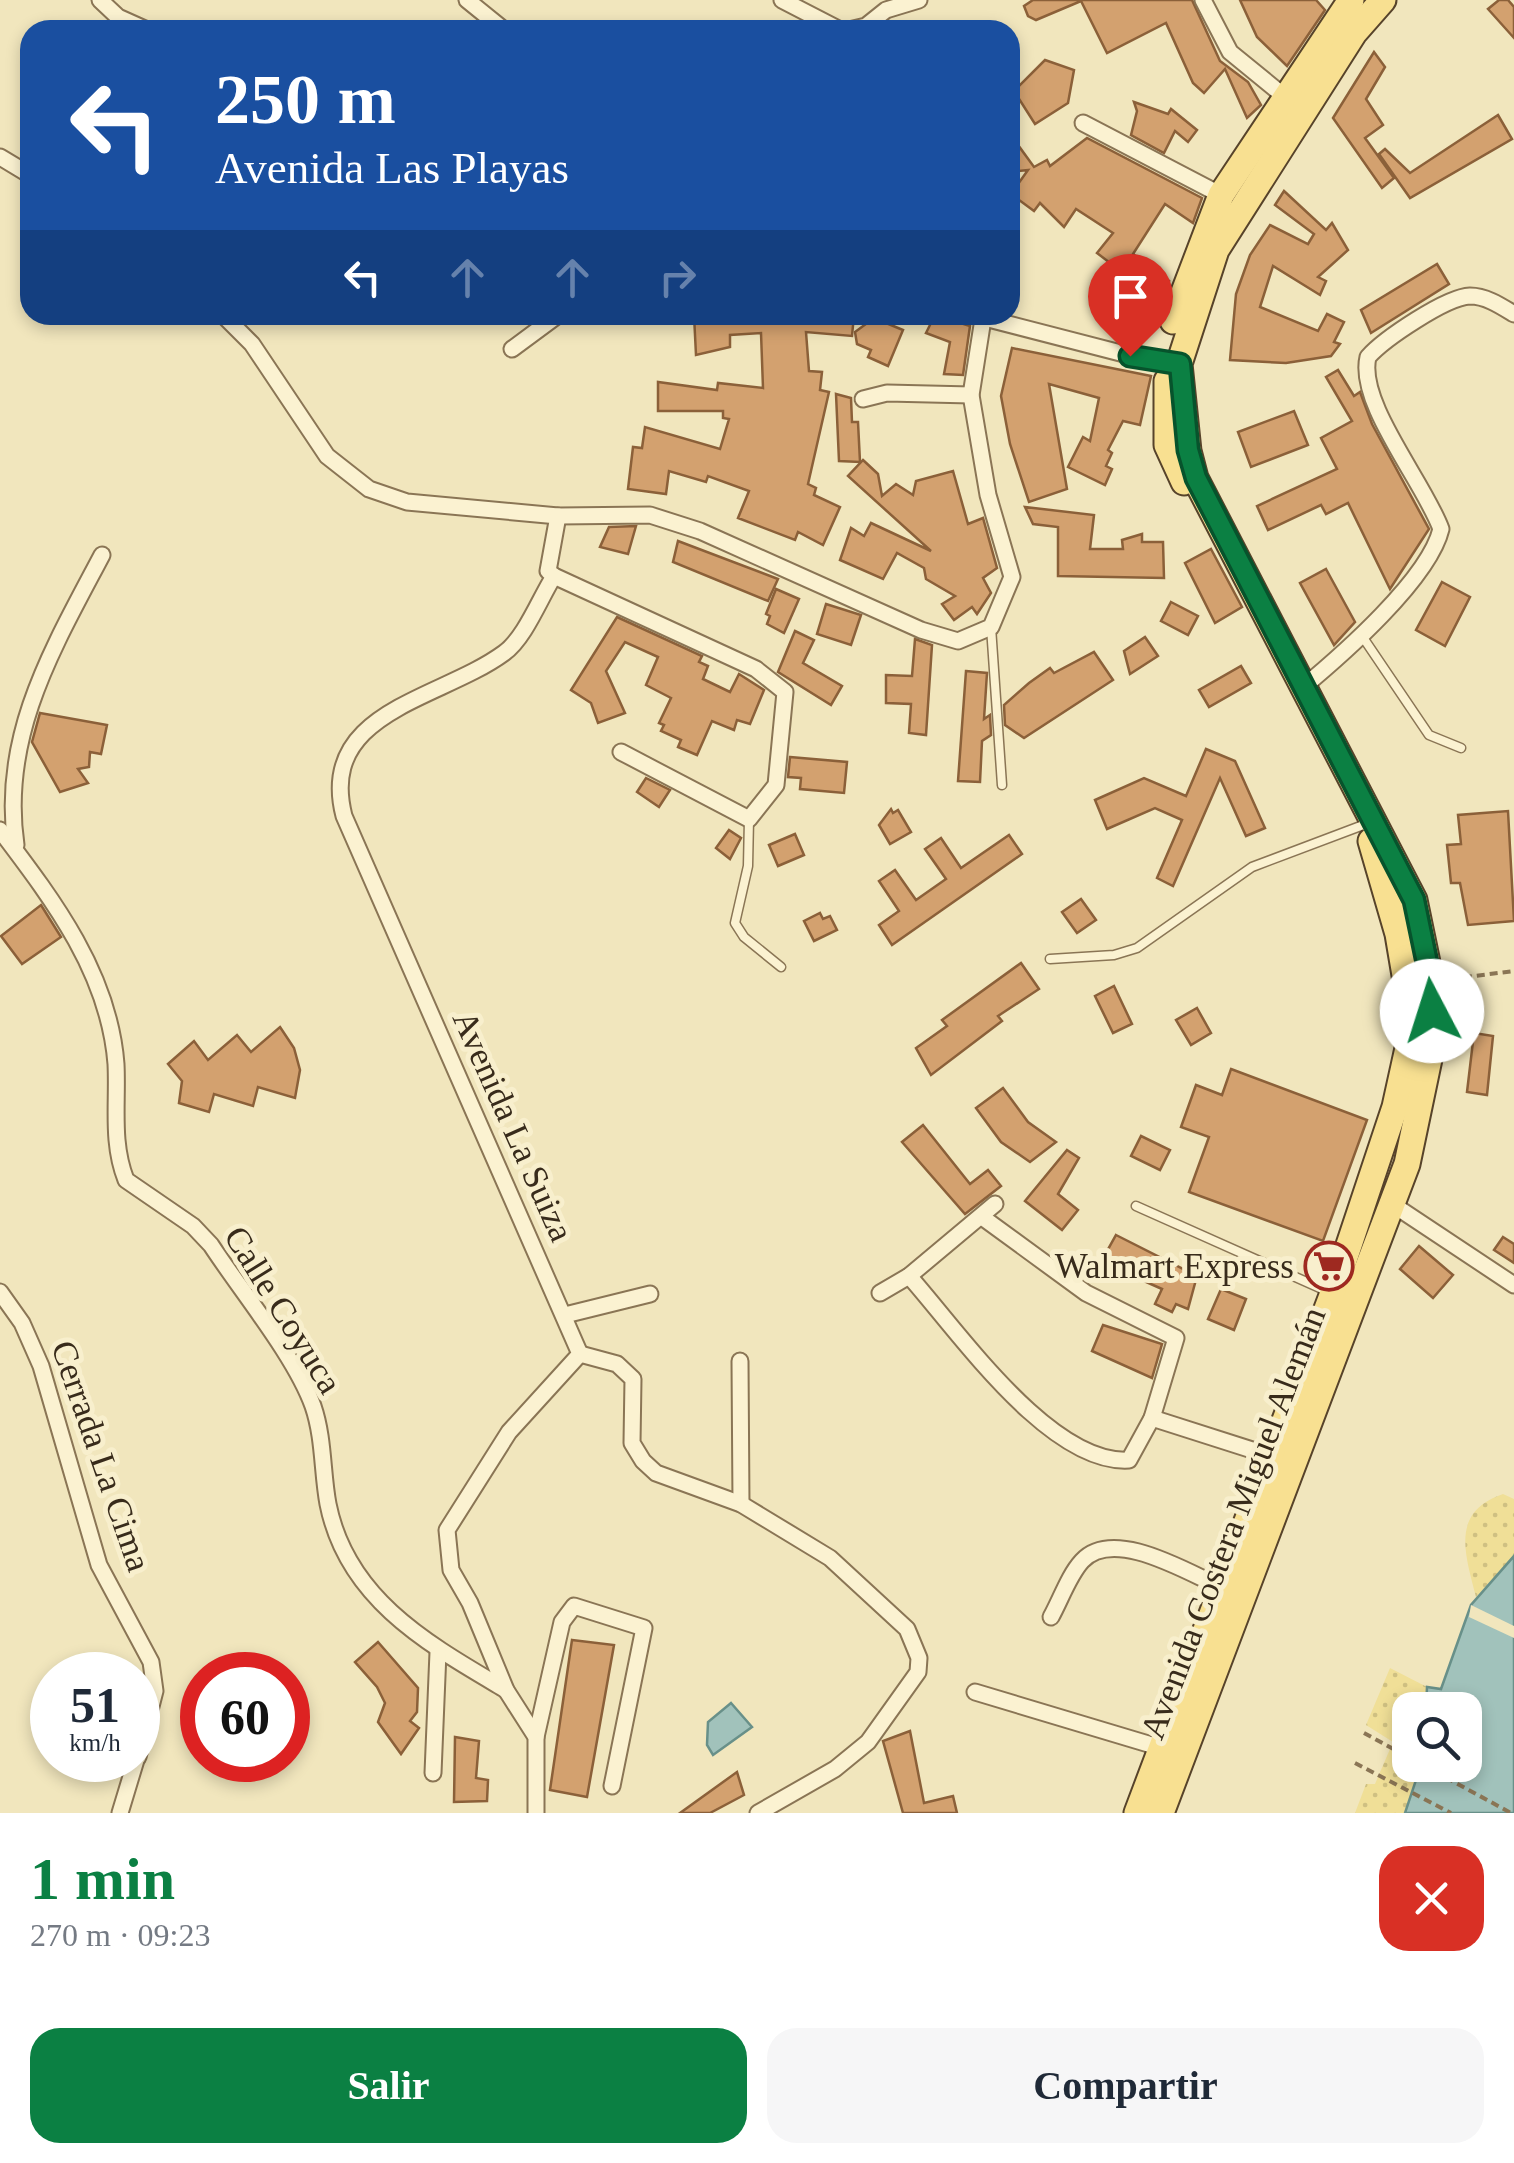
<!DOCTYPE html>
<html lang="es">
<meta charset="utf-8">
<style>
body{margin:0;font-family:Georgia,serif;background:#f6f6f7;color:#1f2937;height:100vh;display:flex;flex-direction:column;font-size:38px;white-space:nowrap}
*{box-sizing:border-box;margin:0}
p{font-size:32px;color:#747a83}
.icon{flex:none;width:55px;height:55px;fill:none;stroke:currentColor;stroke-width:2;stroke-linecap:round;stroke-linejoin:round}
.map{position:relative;height:1813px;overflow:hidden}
.sheet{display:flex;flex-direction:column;background:#fff;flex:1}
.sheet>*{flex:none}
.hud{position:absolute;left:20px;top:20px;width:1000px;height:305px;border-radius:30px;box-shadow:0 5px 15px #0003;background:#1a4fa0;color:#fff;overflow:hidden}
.fabs{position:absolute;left:1392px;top:1692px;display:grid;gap:20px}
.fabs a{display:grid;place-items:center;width:90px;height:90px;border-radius:20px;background:#fff;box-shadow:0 5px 15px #0003;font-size:50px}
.speed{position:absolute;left:30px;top:1652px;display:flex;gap:20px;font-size:50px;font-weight:700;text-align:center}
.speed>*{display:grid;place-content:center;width:130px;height:130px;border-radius:50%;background:#fff;box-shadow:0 5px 15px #0003;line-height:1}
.speed small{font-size:25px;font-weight:400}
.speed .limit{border:15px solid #d22;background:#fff;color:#111}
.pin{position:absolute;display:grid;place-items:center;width:85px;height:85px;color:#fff;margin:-102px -42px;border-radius:50% 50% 50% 0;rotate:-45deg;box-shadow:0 0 10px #0007}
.pin .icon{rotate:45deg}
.me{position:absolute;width:110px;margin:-55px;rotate:355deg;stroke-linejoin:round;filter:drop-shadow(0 0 8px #0008)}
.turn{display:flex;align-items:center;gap:35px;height:210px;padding:0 30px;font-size:45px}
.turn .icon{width:130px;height:130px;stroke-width:2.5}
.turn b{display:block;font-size:70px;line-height:85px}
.lanes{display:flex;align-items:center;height:95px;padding:0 30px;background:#0003;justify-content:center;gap:50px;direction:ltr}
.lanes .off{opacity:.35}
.round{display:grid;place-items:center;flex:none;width:105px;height:105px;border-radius:30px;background:#f6f6f7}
.overview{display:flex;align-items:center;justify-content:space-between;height:170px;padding:0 30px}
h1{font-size:60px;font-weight:700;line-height:75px;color:#0b8043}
.cta{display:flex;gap:20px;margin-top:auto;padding:20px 30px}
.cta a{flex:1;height:115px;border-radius:30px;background:#0b8043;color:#fff;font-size:40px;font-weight:700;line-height:115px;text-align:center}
.cta a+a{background:#f6f6f7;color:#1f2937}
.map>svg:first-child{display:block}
.sand{fill:url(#sand-dots)}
.water{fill:#a1c2bb;stroke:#689089;stroke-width:2.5}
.pier{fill:#f1e6bd}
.building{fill:#d3a16f;stroke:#8b6039;stroke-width:2.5}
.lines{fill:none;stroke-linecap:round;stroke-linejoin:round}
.lane-casing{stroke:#8a7555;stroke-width:11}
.street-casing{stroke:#8a7555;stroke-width:19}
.primary-casing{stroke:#57432a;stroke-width:29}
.path{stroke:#8a7555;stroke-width:4;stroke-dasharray:8 5;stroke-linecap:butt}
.lane{stroke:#fbf2d1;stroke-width:8}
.street{stroke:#fbf2d1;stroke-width:15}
.primary{stroke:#f8e091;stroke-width:25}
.route-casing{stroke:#07532c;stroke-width:25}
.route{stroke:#0b8043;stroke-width:18}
.labels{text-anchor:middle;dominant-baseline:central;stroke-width:10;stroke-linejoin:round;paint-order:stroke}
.street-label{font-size:35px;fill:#382b1b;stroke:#f8efcd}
.poi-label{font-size:35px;fill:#382b1b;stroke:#f8efcd;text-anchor:end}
</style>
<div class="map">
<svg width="1514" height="1813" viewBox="0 0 1514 1813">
<defs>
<pattern id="sand-dots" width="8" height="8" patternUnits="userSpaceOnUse" patternTransform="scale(2.5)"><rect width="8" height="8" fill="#f0df97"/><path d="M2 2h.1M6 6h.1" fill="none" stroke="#cfc082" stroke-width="1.8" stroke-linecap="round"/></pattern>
</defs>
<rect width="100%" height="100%" fill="#f1e6bd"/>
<!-- sand -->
<g class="sand">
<path d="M 1503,1494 L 1514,1499 L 1514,1556 L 1476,1597 C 1465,1554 1450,1512 1503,1494 Z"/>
<path d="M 1390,1668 L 1427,1687 L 1426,1710 L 1410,1710 L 1410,1765 L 1421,1765 L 1405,1813 L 1355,1813 L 1366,1784 L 1375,1784 L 1393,1742 L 1366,1725 Z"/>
</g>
<!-- water -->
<g class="water">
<path d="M 1514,1556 L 1514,1813 L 1405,1813 L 1421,1765 L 1465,1765 L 1465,1710 L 1426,1710 L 1427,1687 L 1441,1689 L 1471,1605 Z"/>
<path d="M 731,1703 L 752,1727 L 713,1755 L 707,1745 L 708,1722 Z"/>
</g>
<!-- pier -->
<path class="pier" d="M 1471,1605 L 1514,1626 L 1514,1638 L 1469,1617 Z"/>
<!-- building -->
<g class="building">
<path d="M 1033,0 L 1192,0 L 1220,61 L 1248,82 L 1261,105 L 1247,118 L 1225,69 L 1204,93 L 1193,83 L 1166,23 L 1107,53 L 1081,1 L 1036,20 L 1028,16 L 1024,6 Z"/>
<path d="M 1240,0 L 1316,0 L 1325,10 L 1287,66 L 1257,37 Z"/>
<path d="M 1499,0 L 1508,0 L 1514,7 L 1514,38 L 1488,9 Z"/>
<path d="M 1374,52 L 1385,67 L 1366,99 L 1383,125 L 1365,138 L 1394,178 L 1382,188 L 1333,118 Z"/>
<path d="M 1045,60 L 1074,70 L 1068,103 L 1035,124 L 1014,91 Z"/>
<path d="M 1134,102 L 1168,114 L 1171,109 L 1197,130 L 1188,142 L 1175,131 L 1164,153 L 1131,135 L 1137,111 Z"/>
<path d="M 1498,115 L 1512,139 L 1410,198 L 1379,154 L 1385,149 L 1410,173 Z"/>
<path d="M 1010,134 L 1034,167 L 1047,160 L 1050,166 L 1087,138 L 1202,198 L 1193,223 L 1165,204 L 1133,254 L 1169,281 L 1156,298 L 1097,253 L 1113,233 L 1076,209 L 1064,227 L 1040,203 L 1034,211 L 1011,194 L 1028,170 L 1010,172 Z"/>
<path d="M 1284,191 L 1326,230 L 1332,223 L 1348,250 L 1318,277 L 1326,281 L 1320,295 L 1273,266 L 1260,307 L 1318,331 L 1327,314 L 1344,322 L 1334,342 L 1340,344 L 1331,356 L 1286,363 L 1230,360 L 1236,294 L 1250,255 L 1270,225 L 1308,244 L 1314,234 L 1275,205 Z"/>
<path d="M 1437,264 L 1449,284 L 1371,333 L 1361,310 Z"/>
<path d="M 694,315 L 854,315 L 852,336 L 806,332 L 809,371 L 822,372 L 820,390 L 829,392 L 808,484 L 816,488 L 814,495 L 840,507 L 823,545 L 798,532 L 795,540 L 738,518 L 749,491 L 708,476 L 706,482 L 669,471 L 666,494 L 628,489 L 633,447 L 642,448 L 645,427 L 720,449 L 729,419 L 723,418 L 723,411 L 658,411 L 658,382 L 717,390 L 718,383 L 763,388 L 761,333 L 730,335 L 730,347 L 696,355 Z"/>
<path d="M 935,315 L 970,326 L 963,375 L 944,374 L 950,342 L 926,333 Z"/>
<path d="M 874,318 L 903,330 L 888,366 L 868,357 L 871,350 L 857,344 L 855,332 Z"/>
<path d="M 1012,348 L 1151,376 L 1140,425 L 1123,421 L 1108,450 L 1112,453 L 1106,466 L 1112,469 L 1105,485 L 1068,467 L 1083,437 L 1090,441 L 1099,398 L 1049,384 L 1067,489 L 1029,502 L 1010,444 L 1001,396 Z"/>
<path d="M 1338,370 L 1354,396 L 1360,392 L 1372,424 L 1429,529 L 1390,589 L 1348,503 L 1326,514 L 1321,505 L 1268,530 L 1257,506 L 1337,469 L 1321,438 L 1352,421 L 1326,377 Z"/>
<path d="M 836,394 L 851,398 L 852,422 L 858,422 L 860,462 L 839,461 Z"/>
<path d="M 1294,411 L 1308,445 L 1251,467 L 1238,432 Z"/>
<path d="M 863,460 L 878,474 L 882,496 L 896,484 L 913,495 L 916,481 L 953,471 L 968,524 L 983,518 L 997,568 L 983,578 L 991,593 L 977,614 L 972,607 L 954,620 L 942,604 L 955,596 L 926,579 L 924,568 L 897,553 L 883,579 L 840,560 L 851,528 L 864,536 L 871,523 L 931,551 L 848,476 Z"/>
<path d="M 1025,507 L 1094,515 L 1090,549 L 1123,549 L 1122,540 L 1142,534 L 1142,542 L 1163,542 L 1164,578 L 1058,576 L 1058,527 L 1033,524 Z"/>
<path d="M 636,526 L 628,554 L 600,547 L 609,527 Z"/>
<path d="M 678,541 L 778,579 L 768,601 L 673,562 Z"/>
<path d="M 1211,549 L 1242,607 L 1215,623 L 1185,563 Z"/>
<path d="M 1326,569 L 1355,622 L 1334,645 L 1300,583 Z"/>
<path d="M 1442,582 L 1470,597 L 1445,646 L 1416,630 Z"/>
<path d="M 776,589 L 799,599 L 784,633 L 767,624 L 770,616 L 766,614 Z"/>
<path d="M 1171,602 L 1198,616 L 1188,635 L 1161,621 Z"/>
<path d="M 826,604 L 861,615 L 851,645 L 817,634 Z"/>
<path d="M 617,617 L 702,656 L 699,662 L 708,666 L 703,679 L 730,692 L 739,674 L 764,690 L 750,724 L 737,720 L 734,730 L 712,721 L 697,755 L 678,747 L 681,740 L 661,731 L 664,725 L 659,723 L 671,698 L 646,685 L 658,657 L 625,642 L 606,671 L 625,713 L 598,723 L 591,703 L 571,690 Z"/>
<path d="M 795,631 L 814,640 L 803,663 L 842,686 L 831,705 L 778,672 Z"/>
<path d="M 1145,637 L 1158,656 L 1130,674 L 1124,651 Z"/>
<path d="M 915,639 L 932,645 L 926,735 L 909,733 L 911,704 L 886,703 L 886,675 L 912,676 Z"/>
<path d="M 1094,652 L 1113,680 L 1024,738 L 1005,725 L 1004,705 L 1029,683 L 1050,668 L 1054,673 Z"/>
<path d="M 1241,666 L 1251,683 L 1209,707 L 1199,690 Z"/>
<path d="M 966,671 L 987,673 L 984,719 L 990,715 L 991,735 L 982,741 L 980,782 L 958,781 Z"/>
<path d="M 40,713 L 107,725 L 101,754 L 90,752 L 89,767 L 78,769 L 88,783 L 60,792 L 32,742 Z"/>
<path d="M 1206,749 L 1235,761 L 1265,828 L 1246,836 L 1220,778 L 1173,886 L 1157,878 L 1182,820 L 1155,808 L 1107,829 L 1095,800 L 1144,778 L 1186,796 Z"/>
<path d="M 790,757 L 847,762 L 844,793 L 800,789 L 801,778 L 788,777 Z"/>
<path d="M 646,778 L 670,790 L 659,807 L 637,792 Z"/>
<path d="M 891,809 L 893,813 L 898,810 L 911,832 L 890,844 L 879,825 Z"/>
<path d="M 1508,811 L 1514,921 L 1468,925 L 1460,883 L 1451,883 L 1447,845 L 1461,844 L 1458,815 Z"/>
<path d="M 729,830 L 741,838 L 730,859 L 716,848 Z"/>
<path d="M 795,834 L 804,855 L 778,866 L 769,845 Z"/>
<path d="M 1009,835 L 1022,854 L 892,945 L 879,925 L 899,911 L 879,881 L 895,870 L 916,900 L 946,879 L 925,849 L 941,838 L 961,868 Z"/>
<path d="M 1081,899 L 1096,920 L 1077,933 L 1062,912 Z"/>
<path d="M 41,905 L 61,937 L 22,964 L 1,936 Z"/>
<path d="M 820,913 L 823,919 L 830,916 L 837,930 L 814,941 L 804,921 Z"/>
<path d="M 1021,963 L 1039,989 L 998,1016 L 1002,1021 L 931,1075 L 916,1048 L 947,1026 L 942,1020 Z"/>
<path d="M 1114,986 L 1132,1024 L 1113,1033 L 1095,996 Z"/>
<path d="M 1197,1008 L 1211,1033 L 1191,1045 L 1176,1020 Z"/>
<path d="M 280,1027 L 294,1048 L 300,1070 L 295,1098 L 258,1087 L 253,1106 L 214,1094 L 209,1112 L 179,1103 L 182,1081 L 168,1064 L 194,1041 L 208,1060 L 237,1035 L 251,1052 Z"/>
<path d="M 1474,1033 L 1493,1036 L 1487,1095 L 1467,1092 Z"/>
<path d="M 1231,1069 L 1367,1120 L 1323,1241 L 1189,1192 L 1209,1137 L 1181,1127 L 1196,1085 L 1222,1095 Z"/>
<path d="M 1003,1088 L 1028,1122 L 1056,1142 L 1030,1162 L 1001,1142 L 976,1108 Z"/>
<path d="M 923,1125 L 970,1184 L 988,1170 L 1001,1186 L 965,1214 L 902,1142 Z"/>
<path d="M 1141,1136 L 1170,1150 L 1160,1170 L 1131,1156 Z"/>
<path d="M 1067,1150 L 1079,1158 L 1058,1194 L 1078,1210 L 1062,1230 L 1025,1201 Z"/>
<path d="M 1116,1235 L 1197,1276 L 1188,1309 L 1176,1304 L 1172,1312 L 1155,1304 L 1162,1289 L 1101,1262 Z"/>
<path d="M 1503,1237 L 1514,1244 L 1514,1263 L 1494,1250 Z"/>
<path d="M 1419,1246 L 1453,1275 L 1433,1298 L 1400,1269 Z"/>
<path d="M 1221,1289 L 1246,1299 L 1234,1330 L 1208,1319 Z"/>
<path d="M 1103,1325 L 1162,1344 L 1152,1378 L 1092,1351 Z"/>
<path d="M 572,1640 L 614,1645 L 587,1797 L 550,1790 Z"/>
<path d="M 378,1642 L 418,1688 L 417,1712 L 410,1721 L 419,1728 L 401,1754 L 378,1722 L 385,1703 L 377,1687 L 355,1662 Z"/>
<path d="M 910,1731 L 924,1803 L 953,1796 L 957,1813 L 903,1813 L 883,1741 Z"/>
<path d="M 455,1737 L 479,1741 L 476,1778 L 488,1780 L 487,1801 L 454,1802 Z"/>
<path d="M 737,1772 L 744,1795 L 710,1813 L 680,1813 Z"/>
</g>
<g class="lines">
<!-- lane casing -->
<g class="lane-casing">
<g id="lane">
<path d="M 991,627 L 1002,785"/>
<path d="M 1362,636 L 1429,735 L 1461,748"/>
<path d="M 749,819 L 748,866 L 735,923 L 744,937 L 781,967"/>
<path d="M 1050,959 L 1114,955 L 1137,948 L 1252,867 L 1366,824"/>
<path d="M 1136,1206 L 1329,1292"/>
</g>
</g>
<!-- street casing -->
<g class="street-casing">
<g id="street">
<path d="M 100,0 L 118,17 L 147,30"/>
<path d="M 467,0 L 504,30"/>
<path d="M 782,0 L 840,30"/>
<path d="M 1203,0 L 1230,52 L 1290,101"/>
<path d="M 849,30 L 866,26 L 886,10 L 919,0"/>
<path d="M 1083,123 L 1221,195"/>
<path d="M 0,157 L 30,175"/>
<path d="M 223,315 L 252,344 L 327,456 L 369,489 L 407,502 L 558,516 L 650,515 L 700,531 L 921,630 L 958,641 L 991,627 L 1012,577 L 988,495 L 971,395 L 983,319"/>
<path d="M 973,315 L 1167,365 L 1179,364"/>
<path d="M 512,349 L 558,315"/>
<path d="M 863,399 L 887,393 L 971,395"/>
<path d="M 554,576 L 756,669 L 785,692 L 776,785 L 749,819 L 621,752"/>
<path d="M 1301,689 C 1342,655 1429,579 1441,529 C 1424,482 1357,403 1368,357 C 1384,339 1446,297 1470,296 C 1486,296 1501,306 1514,314"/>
<path d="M 0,830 C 53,900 109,973 116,1064 C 118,1104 111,1142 126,1180 L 193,1226 L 211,1245 C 241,1291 295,1356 313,1406 C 324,1438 322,1472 328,1504 C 347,1600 430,1645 506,1690"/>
<path d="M 16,845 C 0,736 53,648 102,555"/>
<path d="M 1392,1204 L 1514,1285"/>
<path d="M 909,1276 C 958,1331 1050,1465 1129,1460 L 1152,1418 L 1176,1338 L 1086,1293 L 982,1217"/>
<path d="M 0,1292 L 22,1323 L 41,1366 L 99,1565 L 151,1662 L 155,1691 L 138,1757"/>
<path d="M 880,1293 L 909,1276 L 995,1204"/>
<path d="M 565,1315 L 650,1294"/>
<path d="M 580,1354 L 617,1364 L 633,1379 L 632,1443 L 643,1461 L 656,1473 L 741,1504 L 830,1558 L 907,1629 L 919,1658 L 918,1672 L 868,1742 L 835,1769 L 758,1813"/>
<path d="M 740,1361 L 741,1504"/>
<path d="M 1152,1418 L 1271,1456"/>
<path d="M 1051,1617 C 1061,1599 1069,1575 1082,1561 C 1114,1526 1190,1574 1223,1588"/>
<path d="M 975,1692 L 1165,1749"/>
<path d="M 536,1737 L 562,1622 L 574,1606 L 644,1628 L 612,1786"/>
<path d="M 433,1773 L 438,1652"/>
<path d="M 120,1813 L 136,1760"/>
<path d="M 536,1813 L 536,1737 L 506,1690 L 470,1603 L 451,1570 L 447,1530 L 509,1432 L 580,1354 L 344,816 C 317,711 440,700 504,653 C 525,638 540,598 554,576 L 548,571 L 558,516"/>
</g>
</g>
<!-- primary casing -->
<g class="primary-casing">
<g id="primary">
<path d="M 1173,321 L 1221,195 L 1351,0"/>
<path d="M 1167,381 L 1167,445 L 1184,482"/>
<path d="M 1137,1813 L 1333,1293 L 1395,1107 L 1410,1039 L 1409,999 L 1398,934 L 1371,841"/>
<path d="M 1161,1813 L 1407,1164 L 1433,1040 L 1431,982 L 1414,900 L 1195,478 L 1188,451 L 1179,364 L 1216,250 L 1354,33 L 1383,0"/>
</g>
</g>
<!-- path -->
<g class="path">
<path d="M 1451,979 L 1514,971"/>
<path d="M 1364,1733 L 1410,1758"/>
<path d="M 1355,1763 L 1451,1813"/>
<path d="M 1423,1765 L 1511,1813"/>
</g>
<!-- lane -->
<use href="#lane" class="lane"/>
<!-- street -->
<use href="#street" class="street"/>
<!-- primary -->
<use href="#primary" class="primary"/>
</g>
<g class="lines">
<!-- route casing -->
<g class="route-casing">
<path id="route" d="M 1130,356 L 1180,364 L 1188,450 L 1196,478 L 1414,900 L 1431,982 L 1432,1011"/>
</g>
<!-- route -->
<use href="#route" class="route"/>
</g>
<!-- icons -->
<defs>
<g id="supermarket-ring" transform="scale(2.5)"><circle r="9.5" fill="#f8efcd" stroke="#9e2920" stroke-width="1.5"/><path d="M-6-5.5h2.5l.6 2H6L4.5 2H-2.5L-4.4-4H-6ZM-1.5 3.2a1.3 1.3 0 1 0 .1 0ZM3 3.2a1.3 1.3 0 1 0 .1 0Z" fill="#9e2920"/></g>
</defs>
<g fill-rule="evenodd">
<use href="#supermarket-ring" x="1329" y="1266"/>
</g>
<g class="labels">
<!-- street labels -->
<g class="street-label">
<text transform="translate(513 1126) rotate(66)">Avenida La Suiza</text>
<text transform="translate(283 1310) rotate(58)">Calle Coyuca</text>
<text transform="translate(101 1456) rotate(71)">Cerrada La Cima</text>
<text transform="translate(1233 1523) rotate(-69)">Avenida Costera Miguel Alemán</text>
</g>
<!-- poi labels -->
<g class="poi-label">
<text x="1294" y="1266">Walmart Express</text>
</g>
</g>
</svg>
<div class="fabs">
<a><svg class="icon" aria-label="search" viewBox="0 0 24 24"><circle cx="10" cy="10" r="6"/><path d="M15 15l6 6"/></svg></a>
</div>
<div class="speed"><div>51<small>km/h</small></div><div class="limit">60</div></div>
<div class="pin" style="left:1130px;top:356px;background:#d93025"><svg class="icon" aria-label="arrive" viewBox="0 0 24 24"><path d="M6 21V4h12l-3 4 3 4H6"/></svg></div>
<svg class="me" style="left:1432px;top:1011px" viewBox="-20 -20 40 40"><circle r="19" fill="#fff"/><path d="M0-13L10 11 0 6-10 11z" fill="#0b8043"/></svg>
<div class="hud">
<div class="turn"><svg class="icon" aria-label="left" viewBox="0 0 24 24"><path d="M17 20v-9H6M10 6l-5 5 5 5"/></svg><div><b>250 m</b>Avenida Las Playas</div></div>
<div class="lanes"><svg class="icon" aria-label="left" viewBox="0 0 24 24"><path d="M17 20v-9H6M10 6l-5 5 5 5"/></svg><svg class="icon off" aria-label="ahead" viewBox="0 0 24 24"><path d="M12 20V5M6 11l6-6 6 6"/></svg><svg class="icon off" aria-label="ahead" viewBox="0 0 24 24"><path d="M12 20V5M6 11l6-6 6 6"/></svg><svg class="icon off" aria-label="right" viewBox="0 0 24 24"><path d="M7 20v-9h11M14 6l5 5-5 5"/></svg></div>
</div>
</div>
<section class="sheet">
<div class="overview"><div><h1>1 min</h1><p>270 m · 09:23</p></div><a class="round" style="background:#d93025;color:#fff"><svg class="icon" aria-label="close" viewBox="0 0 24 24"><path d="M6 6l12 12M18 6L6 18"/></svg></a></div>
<div class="cta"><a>Salir</a><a>Compartir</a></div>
</section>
